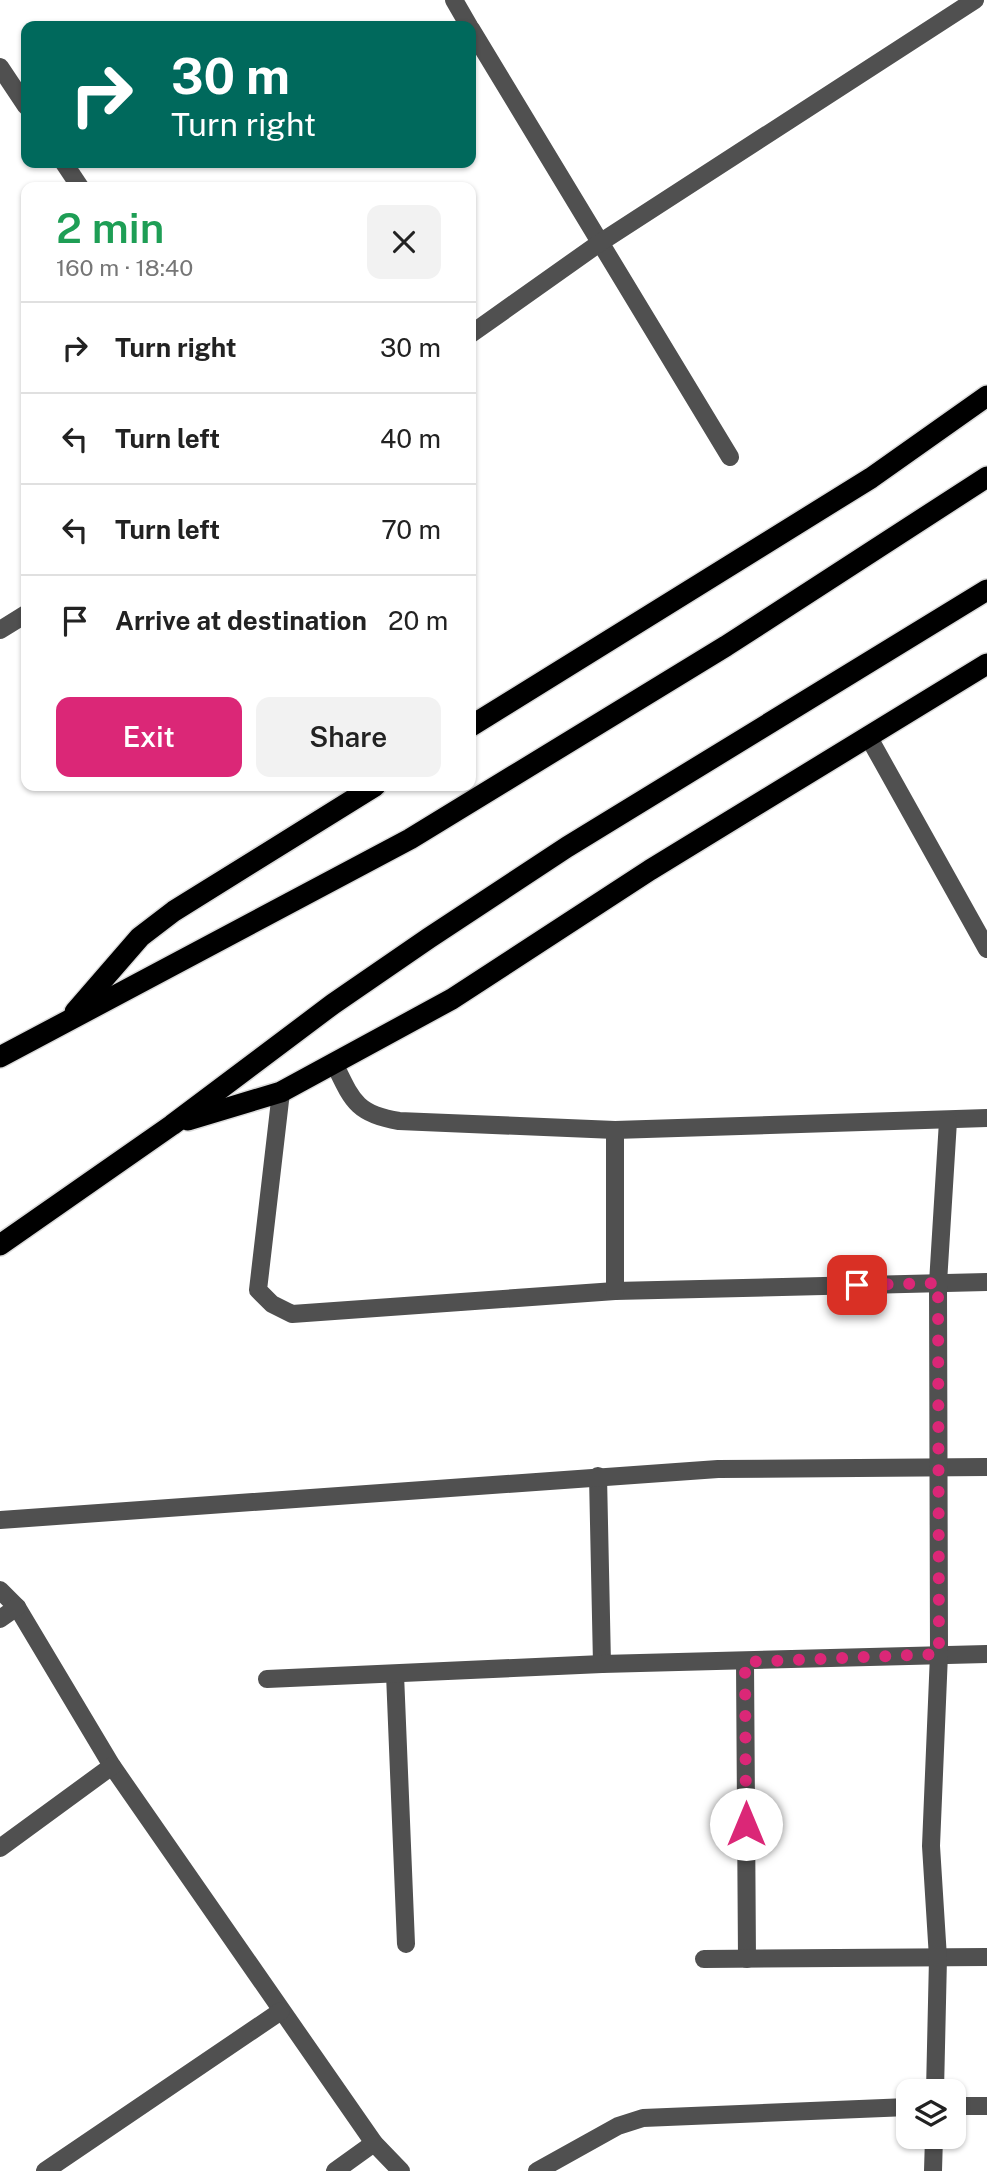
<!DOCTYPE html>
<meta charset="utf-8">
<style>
body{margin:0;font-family:"Public Sans",sans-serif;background:#f2f2f2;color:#222;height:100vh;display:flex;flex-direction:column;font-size:26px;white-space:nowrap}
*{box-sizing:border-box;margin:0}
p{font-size:23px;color:#767676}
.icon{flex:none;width:38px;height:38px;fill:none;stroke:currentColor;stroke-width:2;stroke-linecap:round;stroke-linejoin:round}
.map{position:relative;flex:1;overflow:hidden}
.sheet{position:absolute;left:21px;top:182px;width:455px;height:609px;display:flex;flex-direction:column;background:#fff;border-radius:14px;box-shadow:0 2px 5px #0004}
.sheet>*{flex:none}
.guide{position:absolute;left:21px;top:21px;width:455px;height:147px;border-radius:14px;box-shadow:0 2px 5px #0004;background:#00695c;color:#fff;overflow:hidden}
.tools{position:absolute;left:896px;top:2079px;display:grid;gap:14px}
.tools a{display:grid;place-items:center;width:70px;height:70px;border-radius:14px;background:#fff;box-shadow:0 2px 5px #0004;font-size:35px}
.pin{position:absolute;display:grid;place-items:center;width:60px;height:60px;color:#fff;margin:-30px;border-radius:14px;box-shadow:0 4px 10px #0006}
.me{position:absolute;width:77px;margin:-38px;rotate:0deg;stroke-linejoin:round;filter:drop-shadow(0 0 5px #0008)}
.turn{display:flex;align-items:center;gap:24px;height:147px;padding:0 35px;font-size:32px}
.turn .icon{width:91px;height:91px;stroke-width:2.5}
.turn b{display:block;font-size:49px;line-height:60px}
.round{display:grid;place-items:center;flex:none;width:74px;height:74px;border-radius:14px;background:#f2f2f2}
.headline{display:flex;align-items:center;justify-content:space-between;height:119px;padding:0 35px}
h1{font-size:42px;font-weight:600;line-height:52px;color:#1e9e55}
.button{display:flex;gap:14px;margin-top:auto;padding:14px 35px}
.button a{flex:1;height:80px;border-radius:14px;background:#db2777;color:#fff;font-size:28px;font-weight:600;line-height:80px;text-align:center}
.button a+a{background:#f2f2f2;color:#222}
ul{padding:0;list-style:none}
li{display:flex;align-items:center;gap:21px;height:91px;padding:0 35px;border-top:2px solid #e0e0e0}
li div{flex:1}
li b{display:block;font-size:26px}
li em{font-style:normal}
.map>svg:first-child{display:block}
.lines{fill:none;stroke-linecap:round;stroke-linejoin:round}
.highway-casing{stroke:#dbdbdb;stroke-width:24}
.minor{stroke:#505050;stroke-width:18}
.highway{stroke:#000;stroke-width:21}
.route{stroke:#db2777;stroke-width:12;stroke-dasharray:0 21.6}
</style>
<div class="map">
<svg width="987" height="2171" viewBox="0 0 987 2171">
<rect width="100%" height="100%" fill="#fff"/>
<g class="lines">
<!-- highway casing -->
<g class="highway-casing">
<g id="highway">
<path d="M 471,726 L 871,478 L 987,396"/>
<path d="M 75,1012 L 140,937 L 174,911 L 375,786"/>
<path d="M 0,1057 L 410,839 L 726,646 L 987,477"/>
<path d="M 188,1120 L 281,1092 L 452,999 L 650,870 L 987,664"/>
<path d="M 0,1245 L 172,1125 L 333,1004 L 429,938 L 567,847 L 987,590"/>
</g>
</g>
<!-- minor -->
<g class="minor">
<path d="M 454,0 L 469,26"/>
<path d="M 471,29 L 730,457"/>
<path d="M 0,67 L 26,106"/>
<path d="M 64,163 L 80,187"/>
<path d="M 471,334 L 598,244 L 975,0"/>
<path d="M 0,630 L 26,614"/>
<path d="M 868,736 L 987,949"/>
<path d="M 334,1063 C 352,1100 356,1114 399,1121 L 615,1130 L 987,1118"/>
<path d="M 281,1092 L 258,1290 L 272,1304 L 292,1314 L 615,1291 L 987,1282"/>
<path d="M 615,1291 L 615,1130"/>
<path d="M 598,1476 L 602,1664"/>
<path d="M 0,1520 L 718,1469 L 987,1467"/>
<path d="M 0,1590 L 17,1607 L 112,1766 L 374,2143 L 401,2171"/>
<path d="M 0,1619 L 17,1607"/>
<path d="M 745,1662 L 747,1959"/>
<path d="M 395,1674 L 406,1944"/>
<path d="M 267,1679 L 602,1664 L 987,1654"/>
<path d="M 0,1848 L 112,1766"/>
<path d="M 704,1959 L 987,1957"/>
<path d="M 935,2091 L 938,1958 L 931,1846 L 939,1654 L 938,1283 L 948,1121"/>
<path d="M 954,2106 L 987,2106"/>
<path d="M 45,2171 L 281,2011"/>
<path d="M 335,2171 L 374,2143"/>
<path d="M 537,2171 L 618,2126 L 643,2118 L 908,2107"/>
<path d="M 933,2171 L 934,2137"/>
</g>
<!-- highway -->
<use href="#highway" class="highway"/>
</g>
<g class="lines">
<!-- route -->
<path class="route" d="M 746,1824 L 745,1662 L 939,1654 L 938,1283 L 857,1285"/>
</g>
</svg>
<div class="tools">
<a><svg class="icon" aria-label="layers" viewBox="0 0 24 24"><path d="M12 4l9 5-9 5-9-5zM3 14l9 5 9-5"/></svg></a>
</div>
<div class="pin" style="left:857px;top:1285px;background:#d93025"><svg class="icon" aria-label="arrive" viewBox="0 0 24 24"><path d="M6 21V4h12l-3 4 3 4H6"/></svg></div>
<svg class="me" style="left:746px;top:1824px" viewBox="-20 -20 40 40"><circle r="19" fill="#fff"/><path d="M0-13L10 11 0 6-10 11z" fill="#db2777"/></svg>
<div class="guide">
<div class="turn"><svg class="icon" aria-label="right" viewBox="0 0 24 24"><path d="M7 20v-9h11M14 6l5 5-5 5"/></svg><div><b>30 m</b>Turn right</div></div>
</div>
<section class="sheet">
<div class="headline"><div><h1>2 min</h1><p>160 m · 18:40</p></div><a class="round"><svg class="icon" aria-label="close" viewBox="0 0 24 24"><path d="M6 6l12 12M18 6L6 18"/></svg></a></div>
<ul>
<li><svg class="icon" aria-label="right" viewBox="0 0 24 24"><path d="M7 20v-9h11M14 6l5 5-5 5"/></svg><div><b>Turn right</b></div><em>30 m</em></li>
<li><svg class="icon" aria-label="left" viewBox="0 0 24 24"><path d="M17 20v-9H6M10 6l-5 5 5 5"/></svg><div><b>Turn left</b></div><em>40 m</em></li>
<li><svg class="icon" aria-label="left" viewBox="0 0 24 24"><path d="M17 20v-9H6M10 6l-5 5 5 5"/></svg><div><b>Turn left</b></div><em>70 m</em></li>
<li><svg class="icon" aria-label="arrive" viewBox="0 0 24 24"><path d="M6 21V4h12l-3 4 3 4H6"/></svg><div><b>Arrive at destination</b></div><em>20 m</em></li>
</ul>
<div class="button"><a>Exit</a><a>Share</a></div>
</section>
</div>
